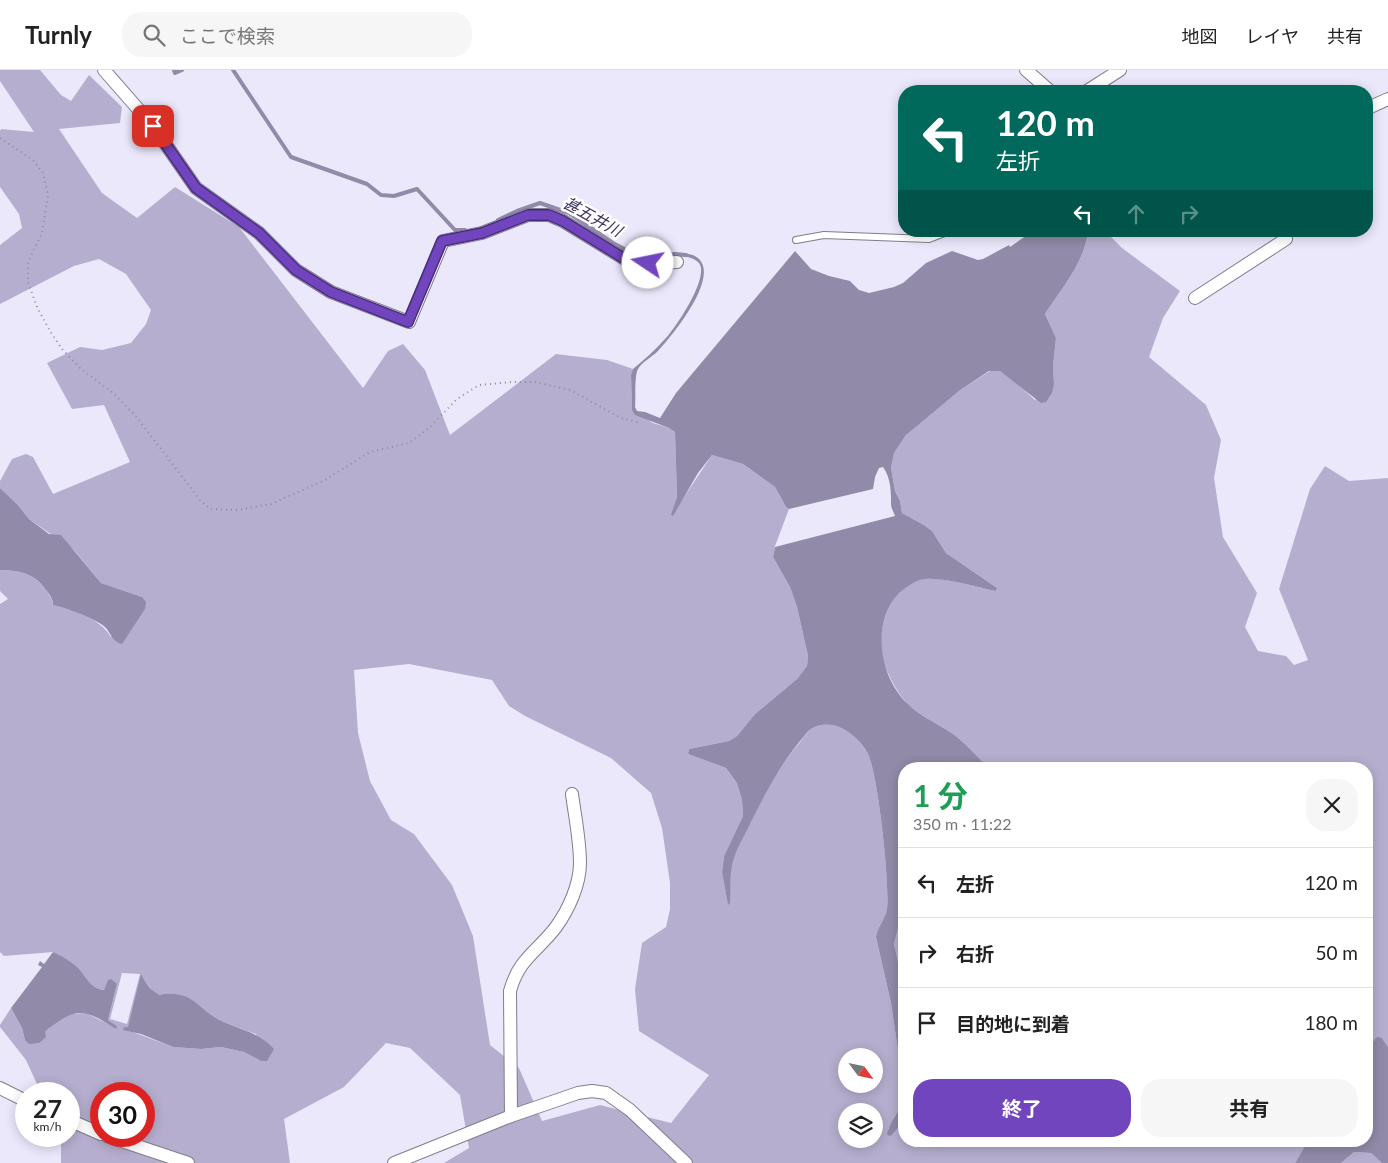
<!DOCTYPE html>
<html lang="ja">
<meta charset="utf-8">
<style>
body{margin:0;font-family:Lato,"Noto Sans JP",sans-serif;background:#f6f6f6;color:#222;height:100vh;display:flex;flex-direction:column;font-size:19px;white-space:nowrap}
*{box-sizing:border-box;margin:0}
p{font-size:16px;color:#767676}
.icon{flex:none;width:28px;height:28px;fill:none;stroke:currentColor;stroke-width:2;stroke-linecap:round;stroke-linejoin:round}
.map{position:relative;flex:1;overflow:hidden}
.panel{position:absolute;left:898px;top:692px;width:475px;height:385px;display:flex;flex-direction:column;background:#fff;border-radius:20px;box-shadow:0 2px 12px #0003}
.panel>*{flex:none}
.top-card{position:absolute;left:898px;top:15px;width:475px;height:152px;border-radius:20px;box-shadow:0 2px 12px #0003;background:#00695c;color:#fff;overflow:hidden}
.needle{width:32px;rotate:123deg}
.buttons{position:absolute;left:838px;top:978px;display:grid;gap:10px}
.buttons a{display:grid;place-items:center;width:45px;height:45px;border-radius:50%;background:#fff;box-shadow:0 2px 12px #0003;font-size:25px}
.speed{position:absolute;left:15px;top:1012px;display:flex;gap:10px;font-size:25px;font-weight:700;text-align:center}
.speed>*{display:grid;place-content:center;width:65px;height:65px;border-radius:50%;background:#fff;box-shadow:0 2px 12px #0003;line-height:1}
.speed small{font-size:12px;font-weight:400}
.speed .limit{border:8px solid #d22;background:#fff;color:#111}
.pin{position:absolute;display:grid;place-items:center;width:42px;height:42px;color:#fff;margin:-21px;border-radius:10px;box-shadow:0 2px 8px #0006}
.me{position:absolute;width:55px;margin:-28px;rotate:281deg;stroke-linejoin:round;filter:drop-shadow(0 0 4px #0008)}
.turn{display:flex;align-items:center;gap:18px;height:105px;padding:0 15px;font-size:22px}
.turn .icon{width:65px;height:65px;stroke-width:2.5}
.turn b{display:block;font-size:35px;line-height:42px}
.lanes{display:flex;align-items:center;height:48px;padding:0 15px;background:#0003;justify-content:center;gap:25px;direction:ltr}
.lanes .off{opacity:.35}
.round{display:grid;place-items:center;flex:none;width:52px;height:52px;border-radius:20px;background:#f6f6f6}
.overview{display:flex;align-items:center;justify-content:space-between;height:85px;padding:0 15px}
h1{font-size:30px;font-weight:700;line-height:38px;color:#1e9e55}
.primary-button{display:flex;gap:10px;margin-top:auto;padding:10px 15px}
.primary-button a{flex:1;height:58px;border-radius:20px;background:#7045bd;color:#fff;font-size:20px;font-weight:700;line-height:58px;text-align:center}
.primary-button a+a{background:#f6f6f6;color:#222}
ul{padding:0;list-style:none}
li{display:flex;align-items:center;gap:15px;height:70px;padding:0 15px;border-top:1px solid #e0e0e0}
li div{flex:1}
li b{display:block;font-size:19px}
li em{font-style:normal}
header{display:flex;align-items:center;gap:30px;box-sizing:border-box;height:70px;padding:0 25px;background:#fff;border-bottom:1px solid #e0e0e0}
header strong{font-size:24px}
nav{display:flex;gap:28px;margin-inline-start:auto;font-size:18px}
.search{width:350px;height:45px;background:#f6f6f6;display:flex;align-items:center;gap:12px;box-sizing:border-box;padding:0 18px;border-radius:20px;color:#767676;font-size:19px}
.map>svg:first-child{display:block}
.forest{fill:#b6aece;fill-rule:evenodd}
.water{fill:#918aa8}
.lines{fill:none;stroke-linecap:round;stroke-linejoin:round}
.stream{stroke:#918aa8;stroke-width:4}
.service-casing{stroke:#807c8e;stroke-width:8}
.minor-casing{stroke:#807c8e;stroke-width:14}
.path{stroke:#8e8b99;stroke-width:2;stroke-dasharray:1 4;stroke-linecap:butt}
.service{stroke:#fff;stroke-width:6}
.minor{stroke:#fff;stroke-width:12}
.route-casing{stroke:#492d7b;stroke-width:12}
.route{stroke:#7045bd;stroke-width:9}
.labels{text-anchor:middle;dominant-baseline:central;stroke-width:5;stroke-linejoin:round;paint-order:stroke}
.water-label{font-size:16px;font-style:italic;fill:#413460;stroke:#fff}
</style>
<header>
<strong>Turnly</strong>
<div class="search"><svg class="icon" aria-label="search" viewBox="0 0 24 24"><circle cx="10" cy="10" r="6"/><path d="M15 15l6 6"/></svg>ここで検索</div>
<nav><a>地図</a><a>レイヤ</a><a>共有</a></nav>
</header>
<div class="map">
<svg width="1388" height="1093" viewBox="0 0 1388 1093">
<rect width="100%" height="100%" fill="#ece8fc"/>
<!-- forest -->
<g class="forest">
<path d="M 0,0 L 40,0 L 61,25 L 71,31 L 89,5 L 122,37 L 120,53 L 59,59 L 102,123 L 137,148 L 175,117 L 239,157 L 363,318 L 388,281 L 403,274 L 425,300 L 450,365 L 556,284 L 607,290 L 633,299 L 631,305 L 632,340 L 653,353 L 669,358 L 675,362 L 677,427 L 672,445 L 712,385 L 743,394 L 775,417 L 786,437 L 789,439 L 775,476 L 773,487 L 790,517 L 797,537 L 808,586 L 807,596 L 797,609 L 755,644 L 737,666 L 729,671 L 689,679 L 688,684 L 726,698 L 737,713 L 742,730 L 743,746 L 724,786 L 722,802 L 728,834 C 731,819 729,803 733,789 C 737,778 743,768 748,758 C 763,727 778,697 801,671 C 804,667 807,662 811,659 C 831,645 856,664 867,682 C 878,699 890,817 887,839 C 885,850 877,857 876,867 L 891,933 L 904,1021 C 904,1037 896,1047 888,1059 L 891,1066 L 904,1051 L 904,1071 L 1308,1071 L 1295,1093 L 444,1093 L 469,1078 L 460,1025 L 410,978 L 386,973 L 344,1017 L 284,1049 L 290,1093 L 61,1093 L 61,1067 L 69,1066 L 69,1024 L 44,1024 L 36,1012 L 26,990 L 0,957 L 0,955 L 11,938 L 22,958 L 25,970 L 45,962 L 51,955 L 57,953 L 69,944 L 86,943 L 116,958 L 117,956 L 108,950 L 117,914 L 107,916 L 104,920 L 98,919 L 91,915 L 77,898 L 53,882 L 4,886 L 0,882 L 0,534 L 8,529 L 0,521 L 0,500 C 19,500 36,504 46,520 C 50,525 52,529 53,535 C 73,540 100,548 111,567 L 142,527 L 101,513 L 74,480 L 29,449 L 17,434 L 0,418 L 0,411 L 12,389 L 26,384 L 33,387 L 53,424 L 130,392 L 104,335 L 72,339 L 47,293 L 80,277 L 102,280 L 131,273 L 146,254 L 151,240 L 126,204 L 99,189 L 74,196 L 0,234 L 0,175 L 22,158 L 19,144 L 0,117 L 0,61 L 1,59 L 34,62 L 0,11 ZM 409,594 L 492,610 L 509,636 L 525,646 L 611,688 L 651,723 L 662,758 L 670,813 L 670,839 L 666,857 L 642,873 L 635,919 L 639,961 L 709,1005 L 671,1053 L 600,1035 L 542,1051 L 519,998 L 490,975 L 473,866 L 452,815 L 414,764 L 391,750 L 370,711 L 358,663 L 354,600 ZM 122,903 L 140,904 L 127,954 L 110,949 ZM 144,911 L 154,922 L 160,925 C 183,918 197,938 216,948 C 229,955 243,959 256,964 L 261,991 L 244,982 L 221,977 L 201,979 L 173,977 L 133,962 L 124,957 L 128,958 ZM 846,986 L 874,986 L 874,1014 L 846,1014 ZM 101,1024 L 144,1024 L 144,1066 L 101,1066 ZM 846,1041 L 874,1041 L 874,1069 L 846,1069 Z"/>
<path d="M 1088,161 L 1105,161 L 1122,178 L 1180,221 L 1163,248 L 1149,287 L 1206,335 L 1221,370 L 1214,408 L 1223,467 L 1257,523 L 1245,557 L 1258,581 L 1286,586 L 1294,595 L 1308,590 L 1279,519 L 1310,419 L 1325,396 L 1349,411 L 1388,408 L 1388,977 L 1382,968 L 1366,979 L 1366,699 L 990,699 C 978,688 966,675 953,665 C 939,654 917,645 906,632 C 896,621 885,600 882,585 C 877,556 891,514 924,509 C 939,506 979,517 996,521 L 997,518 L 946,483 L 932,461 L 924,455 L 902,443 L 900,431 L 895,421 L 891,398 L 894,383 L 906,365 L 916,356 L 959,321 L 990,301 L 1000,301 L 1011,308 L 1035,330 L 1054,314 L 1053,296 L 1056,268 L 1045,244 C 1061,219 1085,192 1088,161 Z"/>
<path d="M 904,835 L 904,918 L 894,874 Z"/>
<path d="M 1354,1082 L 1371,1083 L 1382,1093 L 1341,1093 Z"/>
</g>
<!-- water -->
<g class="water">
<path d="M 1033,161 L 1088,161 C 1085,192 1061,219 1045,244 L 1056,268 L 1053,296 L 1054,314 L 1052,323 L 1046,332 L 1041,333 L 1000,301 L 989,301 L 959,321 L 906,365 L 894,383 L 891,398 L 895,421 L 900,431 L 902,443 L 924,455 L 932,461 L 946,483 L 997,518 L 996,521 C 976,517 945,507 925,509 C 915,510 906,517 899,523 C 871,552 879,606 907,633 C 919,646 939,654 954,665 C 967,675 978,688 990,699 L 904,699 L 904,835 L 894,874 L 904,918 L 904,1021 L 891,933 L 876,867 C 877,857 885,850 887,839 C 890,817 878,700 867,682 C 856,664 832,646 811,659 C 807,661 804,667 801,670 C 780,695 765,724 750,754 C 745,765 738,776 734,788 C 729,802 731,818 730,833 L 728,835 L 722,802 L 724,786 L 743,746 L 742,730 L 737,713 L 726,698 L 688,684 L 689,679 L 729,671 L 737,666 L 755,644 L 797,609 L 807,596 L 808,586 L 797,537 L 790,517 L 773,487 L 775,477 L 895,446 C 894,443 891,438 891,434 C 891,422 891,408 883,397 L 879,398 L 875,407 L 873,419 L 789,439 L 786,437 L 775,417 L 743,394 L 712,385 L 698,403 L 673,446 L 671,445 L 677,427 L 675,362 L 669,358 L 635,345 L 632,340 L 631,305 L 633,299 C 644,290 655,280 664,270 C 675,259 710,207 699,193 C 694,188 688,187 681,186 L 681,183 C 688,184 694,184 699,189 C 719,209 672,266 658,281 C 652,287 642,292 638,299 C 634,306 636,329 635,337 L 637,341 L 645,342 L 660,348 L 676,323 L 795,181 L 811,199 L 829,206 L 850,211 L 859,220 L 869,223 L 894,217 L 903,213 L 926,193 L 952,181 L 978,190 L 983,189 L 1009,175 L 1010,177 Z"/>
<path d="M 0,418 L 17,434 L 29,449 L 49,464 L 61,465 L 101,513 L 142,527 L 146,532 L 145,539 L 122,574 C 112,572 111,563 105,557 C 95,548 66,538 53,535 C 53,529 50,525 46,520 C 36,504 19,500 0,500 Z"/>
<path d="M 53,882 C 62,886 70,891 77,897 C 86,906 90,919 104,920 L 108,910 L 111,909 L 117,914 L 108,950 L 117,956 L 116,959 C 96,947 82,935 61,950 C 54,955 50,956 45,962 L 46,967 L 39,973 L 29,974 L 25,970 L 22,958 L 11,938 L 42,897 L 38,895 L 40,891 L 44,894 Z"/>
<path d="M 141,904 C 145,913 151,921 160,925 C 169,922 178,924 187,927 C 197,932 205,942 216,948 C 235,959 259,961 274,979 L 267,991 L 261,991 L 244,982 L 221,977 L 201,979 L 173,977 L 141,964 L 123,960 L 124,957 L 128,957 Z"/>
<path d="M 1377,967 L 1382,968 L 1388,977 L 1388,1093 L 1382,1093 L 1371,1083 L 1354,1082 L 1341,1093 L 1295,1093 L 1308,1071 L 1366,1071 L 1366,979 Z"/>
<path d="M 904,1031 L 904,1051 L 891,1066 L 887,1065 C 888,1054 900,1041 904,1031 Z"/>
</g>
<g class="lines">
<!-- stream -->
<g class="stream">
<path d="M 174,0 L 175,3 L 182,0"/>
<path d="M 233,0 L 291,87 L 367,114 L 381,125 L 394,126 L 417,119 L 455,160 L 465,160"/>
<path d="M 498,150 L 517,141 L 540,133 L 569,143 L 613,173 L 632,183 L 644,186 L 675,184 L 686,185"/>
</g>
<!-- service casing -->
<g class="service-casing">
<path id="service" d="M 796,170 L 824,165 L 929,169 L 950,161"/>
</g>
<!-- minor casing -->
<g class="minor-casing">
<g id="minor">
<path d="M 104,0 L 153,56 L 196,118 L 259,163 L 296,200 L 331,222 L 409,252 L 443,171 L 482,163 L 528,145 L 549,145 L 563,151 L 633,194 L 677,192"/>
<path d="M 1026,0 L 1050,21"/>
<path d="M 1087,21 L 1120,0"/>
<path d="M 1366,39 L 1388,29"/>
<path d="M 1195,228 L 1286,169 L 1281,161"/>
<path d="M 0,1018 L 26,1031"/>
<path d="M 511,1046 L 510,921 C 519,888 538,881 556,857 C 569,839 580,814 580,793 C 580,770 575,747 572,724"/>
<path d="M 69,1050 L 101,1064"/>
<path d="M 107,1066 L 188,1093"/>
<path d="M 394,1093 L 511,1046 L 578,1023 L 592,1021 L 606,1023 L 630,1040 L 686,1093"/>
</g>
</g>
<!-- path -->
<path class="path" d="M 0,68 L 33,90 L 43,103 L 48,125 L 42,163 L 28,192 L 28,212 L 37,237 L 50,261 L 62,279 L 81,299 L 112,322 L 135,345 L 200,430 L 210,439 L 237,440 L 271,434 L 325,410 L 370,382 L 409,373 L 429,358 L 457,329 L 479,315 L 512,312 L 535,312 L 570,320 L 621,348 L 640,353"/>
<!-- service -->
<use href="#service" class="service"/>
<!-- minor -->
<use href="#minor" class="minor"/>
</g>
<g class="lines">
<!-- route casing -->
<g class="route-casing">
<path id="route" d="M 153,56 L 196,118 L 259,163 L 296,200 L 331,222 L 408,252 L 442,171 L 482,163 L 528,145 L 549,145 L 563,151 L 633,194 L 648,193"/>
</g>
<!-- route -->
<use href="#route" class="route"/>
</g>
<g class="labels">
<!-- water labels -->
<g class="water-label">
<text transform="translate(593 146) rotate(29)">甚五井川</text>
</g>
</g>
</svg>
<div class="buttons">
<a><svg class="needle" viewBox="-14 -14 28 28"><path d="M0-13l5 13h-10z" fill="#e53935"/><path d="M0 13l5-13h-10z" fill="#767676"/></svg></a>
<a><svg class="icon" aria-label="layers" viewBox="0 0 24 24"><path d="M12 4l9 5-9 5-9-5zM3 14l9 5 9-5"/></svg></a>
</div>
<div class="speed"><div>27<small>km/h</small></div><div class="limit">30</div></div>
<div class="pin" style="left:153px;top:56px;background:#d93025"><svg class="icon" aria-label="arrive" viewBox="0 0 24 24"><path d="M6 21V4h12l-3 4 3 4H6"/></svg></div>
<svg class="me" style="left:648px;top:193px" viewBox="-20 -20 40 40"><circle r="19" fill="#fff"/><path d="M0-13L10 11 0 6-10 11z" fill="#7045bd"/></svg>
<div class="top-card">
<div class="turn"><svg class="icon" aria-label="left" viewBox="0 0 24 24"><path d="M17 20v-9H6M10 6l-5 5 5 5"/></svg><div><b>120 m</b>左折</div></div>
<div class="lanes"><svg class="icon" aria-label="left" viewBox="0 0 24 24"><path d="M17 20v-9H6M10 6l-5 5 5 5"/></svg><svg class="icon off" aria-label="ahead" viewBox="0 0 24 24"><path d="M12 20V5M6 11l6-6 6 6"/></svg><svg class="icon off" aria-label="right" viewBox="0 0 24 24"><path d="M7 20v-9h11M14 6l5 5-5 5"/></svg></div>
</div>
<section class="panel">
<div class="overview"><div><h1>1 分</h1><p>350 m · 11:22</p></div><a class="round"><svg class="icon" aria-label="close" viewBox="0 0 24 24"><path d="M6 6l12 12M18 6L6 18"/></svg></a></div>
<ul>
<li><svg class="icon" aria-label="left" viewBox="0 0 24 24"><path d="M17 20v-9H6M10 6l-5 5 5 5"/></svg><div><b>左折</b></div><em>120 m</em></li>
<li><svg class="icon" aria-label="right" viewBox="0 0 24 24"><path d="M7 20v-9h11M14 6l5 5-5 5"/></svg><div><b>右折</b></div><em>50 m</em></li>
<li><svg class="icon" aria-label="arrive" viewBox="0 0 24 24"><path d="M6 21V4h12l-3 4 3 4H6"/></svg><div><b>目的地に到着</b></div><em>180 m</em></li>
</ul>
<div class="primary-button"><a>終了</a><a>共有</a></div>
</section>
</div>
